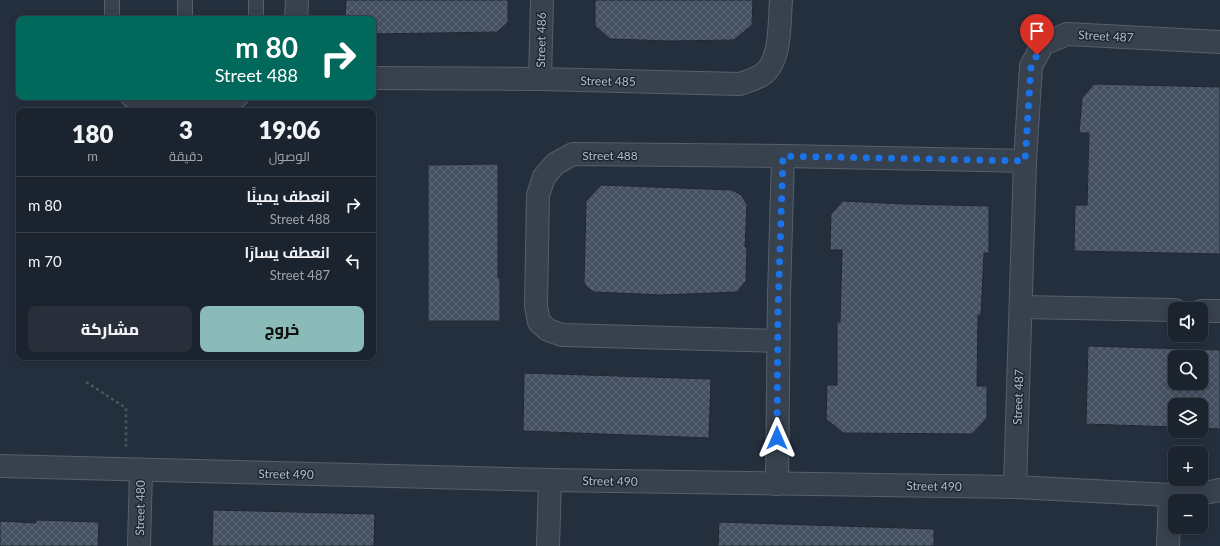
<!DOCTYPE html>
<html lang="ar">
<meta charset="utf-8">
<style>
body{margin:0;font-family:Lato,Cairo,sans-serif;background:#282f3a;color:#f1f3f6;direction:rtl;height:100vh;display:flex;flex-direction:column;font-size:15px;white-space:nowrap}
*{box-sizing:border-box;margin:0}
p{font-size:13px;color:#a0a4aa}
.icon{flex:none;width:22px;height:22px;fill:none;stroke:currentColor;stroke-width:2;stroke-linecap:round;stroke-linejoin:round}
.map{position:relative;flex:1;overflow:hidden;direction:ltr}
.details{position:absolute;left:16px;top:108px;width:360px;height:252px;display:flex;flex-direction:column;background:#1b232e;border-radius:8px;box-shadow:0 2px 10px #0003,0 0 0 1px #39404a;direction:rtl}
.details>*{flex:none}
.banner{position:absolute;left:16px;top:16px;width:360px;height:84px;border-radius:8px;box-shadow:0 2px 10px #0003,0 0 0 1px #39404a;direction:rtl;background:#00695c;color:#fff;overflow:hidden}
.tools{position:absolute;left:1168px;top:302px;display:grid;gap:8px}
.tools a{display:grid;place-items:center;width:40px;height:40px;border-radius:8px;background:#1b232e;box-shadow:0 2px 10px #0003,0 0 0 1px #39404a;font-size:20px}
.pin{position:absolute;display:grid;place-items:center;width:34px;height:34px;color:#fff;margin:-41px -17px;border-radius:50% 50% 50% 0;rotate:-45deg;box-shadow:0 0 4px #0007}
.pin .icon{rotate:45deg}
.me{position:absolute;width:44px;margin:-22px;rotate:0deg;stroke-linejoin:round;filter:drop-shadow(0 0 3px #0008)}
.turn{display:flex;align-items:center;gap:14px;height:84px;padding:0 12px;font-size:18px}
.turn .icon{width:52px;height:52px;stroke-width:2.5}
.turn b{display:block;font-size:28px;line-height:34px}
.eta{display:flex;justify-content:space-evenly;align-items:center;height:68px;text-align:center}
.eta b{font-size:24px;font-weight:800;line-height:28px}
.button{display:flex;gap:8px;margin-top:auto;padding:8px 12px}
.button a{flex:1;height:46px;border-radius:8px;background:#8bbbb9;color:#111;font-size:16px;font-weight:800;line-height:46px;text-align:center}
.button a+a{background:#282f3a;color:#f1f3f6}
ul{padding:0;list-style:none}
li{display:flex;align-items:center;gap:12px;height:56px;padding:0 12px;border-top:1px solid #39404a}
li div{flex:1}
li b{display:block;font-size:15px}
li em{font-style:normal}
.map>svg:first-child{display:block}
.building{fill:url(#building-cross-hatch);stroke:#1f2835;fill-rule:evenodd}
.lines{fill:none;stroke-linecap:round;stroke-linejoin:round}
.service-casing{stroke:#565f6c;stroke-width:16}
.minor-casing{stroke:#565f6c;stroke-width:24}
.path{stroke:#44595c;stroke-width:2.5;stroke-dasharray:3 3;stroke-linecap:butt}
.service{stroke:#38414e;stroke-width:14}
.minor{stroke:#38414e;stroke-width:22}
.route{stroke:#1a73e8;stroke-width:7;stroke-dasharray:0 12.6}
.labels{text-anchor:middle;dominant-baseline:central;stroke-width:3;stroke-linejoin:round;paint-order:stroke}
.street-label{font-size:12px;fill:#b4bcc9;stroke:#1d2633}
</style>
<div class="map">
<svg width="1220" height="546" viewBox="0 0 1220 546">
<defs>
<pattern id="building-cross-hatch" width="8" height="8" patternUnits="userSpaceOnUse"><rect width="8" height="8" fill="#455162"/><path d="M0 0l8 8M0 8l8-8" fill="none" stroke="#5d6877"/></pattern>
</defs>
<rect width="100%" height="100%" fill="#242f3e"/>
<!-- building -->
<g class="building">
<path d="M 346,0 L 508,0 L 508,22 L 497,32 L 373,34 L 373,19 L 345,19 Z"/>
<path d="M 595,0 L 753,0 L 752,25 L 734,40 L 670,41 L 610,39 L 595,26 Z"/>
<path d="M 1094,84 L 1220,87 L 1220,254 L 1074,251 L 1075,205 L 1087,205 L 1089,133 L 1079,133 L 1082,98 Z"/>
<path d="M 498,164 L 498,278 L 500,278 L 500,321 L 428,321 L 428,165 Z"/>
<path d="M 601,185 L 732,190 L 741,195 L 747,204 L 745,247 L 747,247 L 746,281 L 737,292 L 661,295 L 594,292 L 588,288 L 584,283 L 586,201 Z"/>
<path d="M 843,201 L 904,204 L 989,206 L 989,253 L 984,253 L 981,315 L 978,315 L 977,386 L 987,386 L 987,418 L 972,434 L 843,433 L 826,419 L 827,385 L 837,385 L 837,322 L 840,322 L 842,250 L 830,250 L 831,214 Z"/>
<path d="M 1088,346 L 1220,350 L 1220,429 L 1201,428 L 1201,405 L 1175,405 L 1175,427 L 1086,424 ZM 1175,357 L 1201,357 L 1201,383 L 1175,383 Z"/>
<path d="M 524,373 L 711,379 L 709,438 L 523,431 Z"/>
<path d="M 213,510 L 375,514 L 374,546 L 212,546 Z"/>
<path d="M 36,520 L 99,522 L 98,546 L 0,546 L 0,521 L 36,523 Z"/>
<path d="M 719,522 L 934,529 L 934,546 L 718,546 Z"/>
</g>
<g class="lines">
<!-- service casing -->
<g class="service-casing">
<g id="service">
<path d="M 112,0 L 112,19"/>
<path d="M 185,19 L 185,0"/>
<path d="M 256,19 L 256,0"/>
<path d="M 127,97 L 130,100 L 149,106 L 227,105 L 239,100 L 242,97"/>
</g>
</g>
<!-- minor casing -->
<g class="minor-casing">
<g id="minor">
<path d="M 296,19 L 297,0"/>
<path d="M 373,78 L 540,79 L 740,84 C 747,81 757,79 763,74 C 782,60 779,21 781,0"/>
<path d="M 540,79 L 542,0"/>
<path d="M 1021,307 L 1175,310"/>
<path d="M 1201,311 L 1220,311"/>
<path d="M 778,341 L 562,335 L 548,330 L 539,322 L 536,306 L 538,195 L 544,177 L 555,164 L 573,154 L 783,156 L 1025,161"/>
<path d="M 0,466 L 550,480 L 1015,487 L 1170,495 L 1204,493 L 1220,490"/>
<path d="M 777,484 L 779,295 L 783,156"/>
<path d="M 1015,487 L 1025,161 L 1031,66 L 1043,44 L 1067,34 L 1220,42"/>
<path d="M 139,546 L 141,470"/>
<path d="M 548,546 L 550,480"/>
<path d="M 1168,546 L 1170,495"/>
</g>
</g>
<!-- path -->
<path class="path" d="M 86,382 L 126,408 L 126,447"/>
<!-- service -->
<use href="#service" class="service"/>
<!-- minor -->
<use href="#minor" class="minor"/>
</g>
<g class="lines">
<!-- route -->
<path class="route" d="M 777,438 L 778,310 L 783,156 L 1025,161 L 1031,66 L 1037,55"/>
</g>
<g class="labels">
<!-- street labels -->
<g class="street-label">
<text transform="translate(1106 36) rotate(3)">Street 487</text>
<text transform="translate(541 40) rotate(-89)">Street 486</text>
<text transform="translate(608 81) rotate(1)">Street 485</text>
<text x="610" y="155">Street 488</text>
<text transform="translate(1018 397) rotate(-88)">Street 487</text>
<text transform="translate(286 474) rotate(1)">Street 490</text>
<text transform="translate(610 481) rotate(1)">Street 490</text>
<text transform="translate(934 486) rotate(1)">Street 490</text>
<text transform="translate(140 508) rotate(-89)">Street 480</text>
</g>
</g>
</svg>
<div class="tools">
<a><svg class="icon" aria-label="sound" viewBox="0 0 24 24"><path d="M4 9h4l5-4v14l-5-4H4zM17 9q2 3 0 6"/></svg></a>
<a><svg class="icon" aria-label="search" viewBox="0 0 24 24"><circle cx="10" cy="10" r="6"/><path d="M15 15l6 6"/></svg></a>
<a><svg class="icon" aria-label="layers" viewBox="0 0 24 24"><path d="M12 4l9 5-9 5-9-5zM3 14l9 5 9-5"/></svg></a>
<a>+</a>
<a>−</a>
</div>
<div class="pin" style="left:1037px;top:55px;background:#d93025"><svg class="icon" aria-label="arrive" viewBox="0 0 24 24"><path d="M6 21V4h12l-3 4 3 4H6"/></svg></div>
<svg class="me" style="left:777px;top:438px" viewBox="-20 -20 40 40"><path d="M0-17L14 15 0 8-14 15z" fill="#1a73e8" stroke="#fff" stroke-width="4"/></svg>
<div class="banner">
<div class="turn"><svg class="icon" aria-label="right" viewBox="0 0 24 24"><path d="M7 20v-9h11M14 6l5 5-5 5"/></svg><div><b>80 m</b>Street 488</div></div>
</div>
<section class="details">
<div class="eta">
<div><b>19:06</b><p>الوصول</p></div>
<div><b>3</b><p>دقيقة</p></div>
<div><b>180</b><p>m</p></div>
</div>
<ul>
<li><svg class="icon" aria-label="right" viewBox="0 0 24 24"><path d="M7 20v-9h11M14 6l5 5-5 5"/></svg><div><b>انعطف يمينًا</b><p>Street 488</p></div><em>80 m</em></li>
<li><svg class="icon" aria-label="left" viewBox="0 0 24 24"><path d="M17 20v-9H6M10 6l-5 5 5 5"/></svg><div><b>انعطف يسارًا</b><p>Street 487</p></div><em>70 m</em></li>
</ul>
<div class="button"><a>خروج</a><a>مشاركة</a></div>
</section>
</div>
